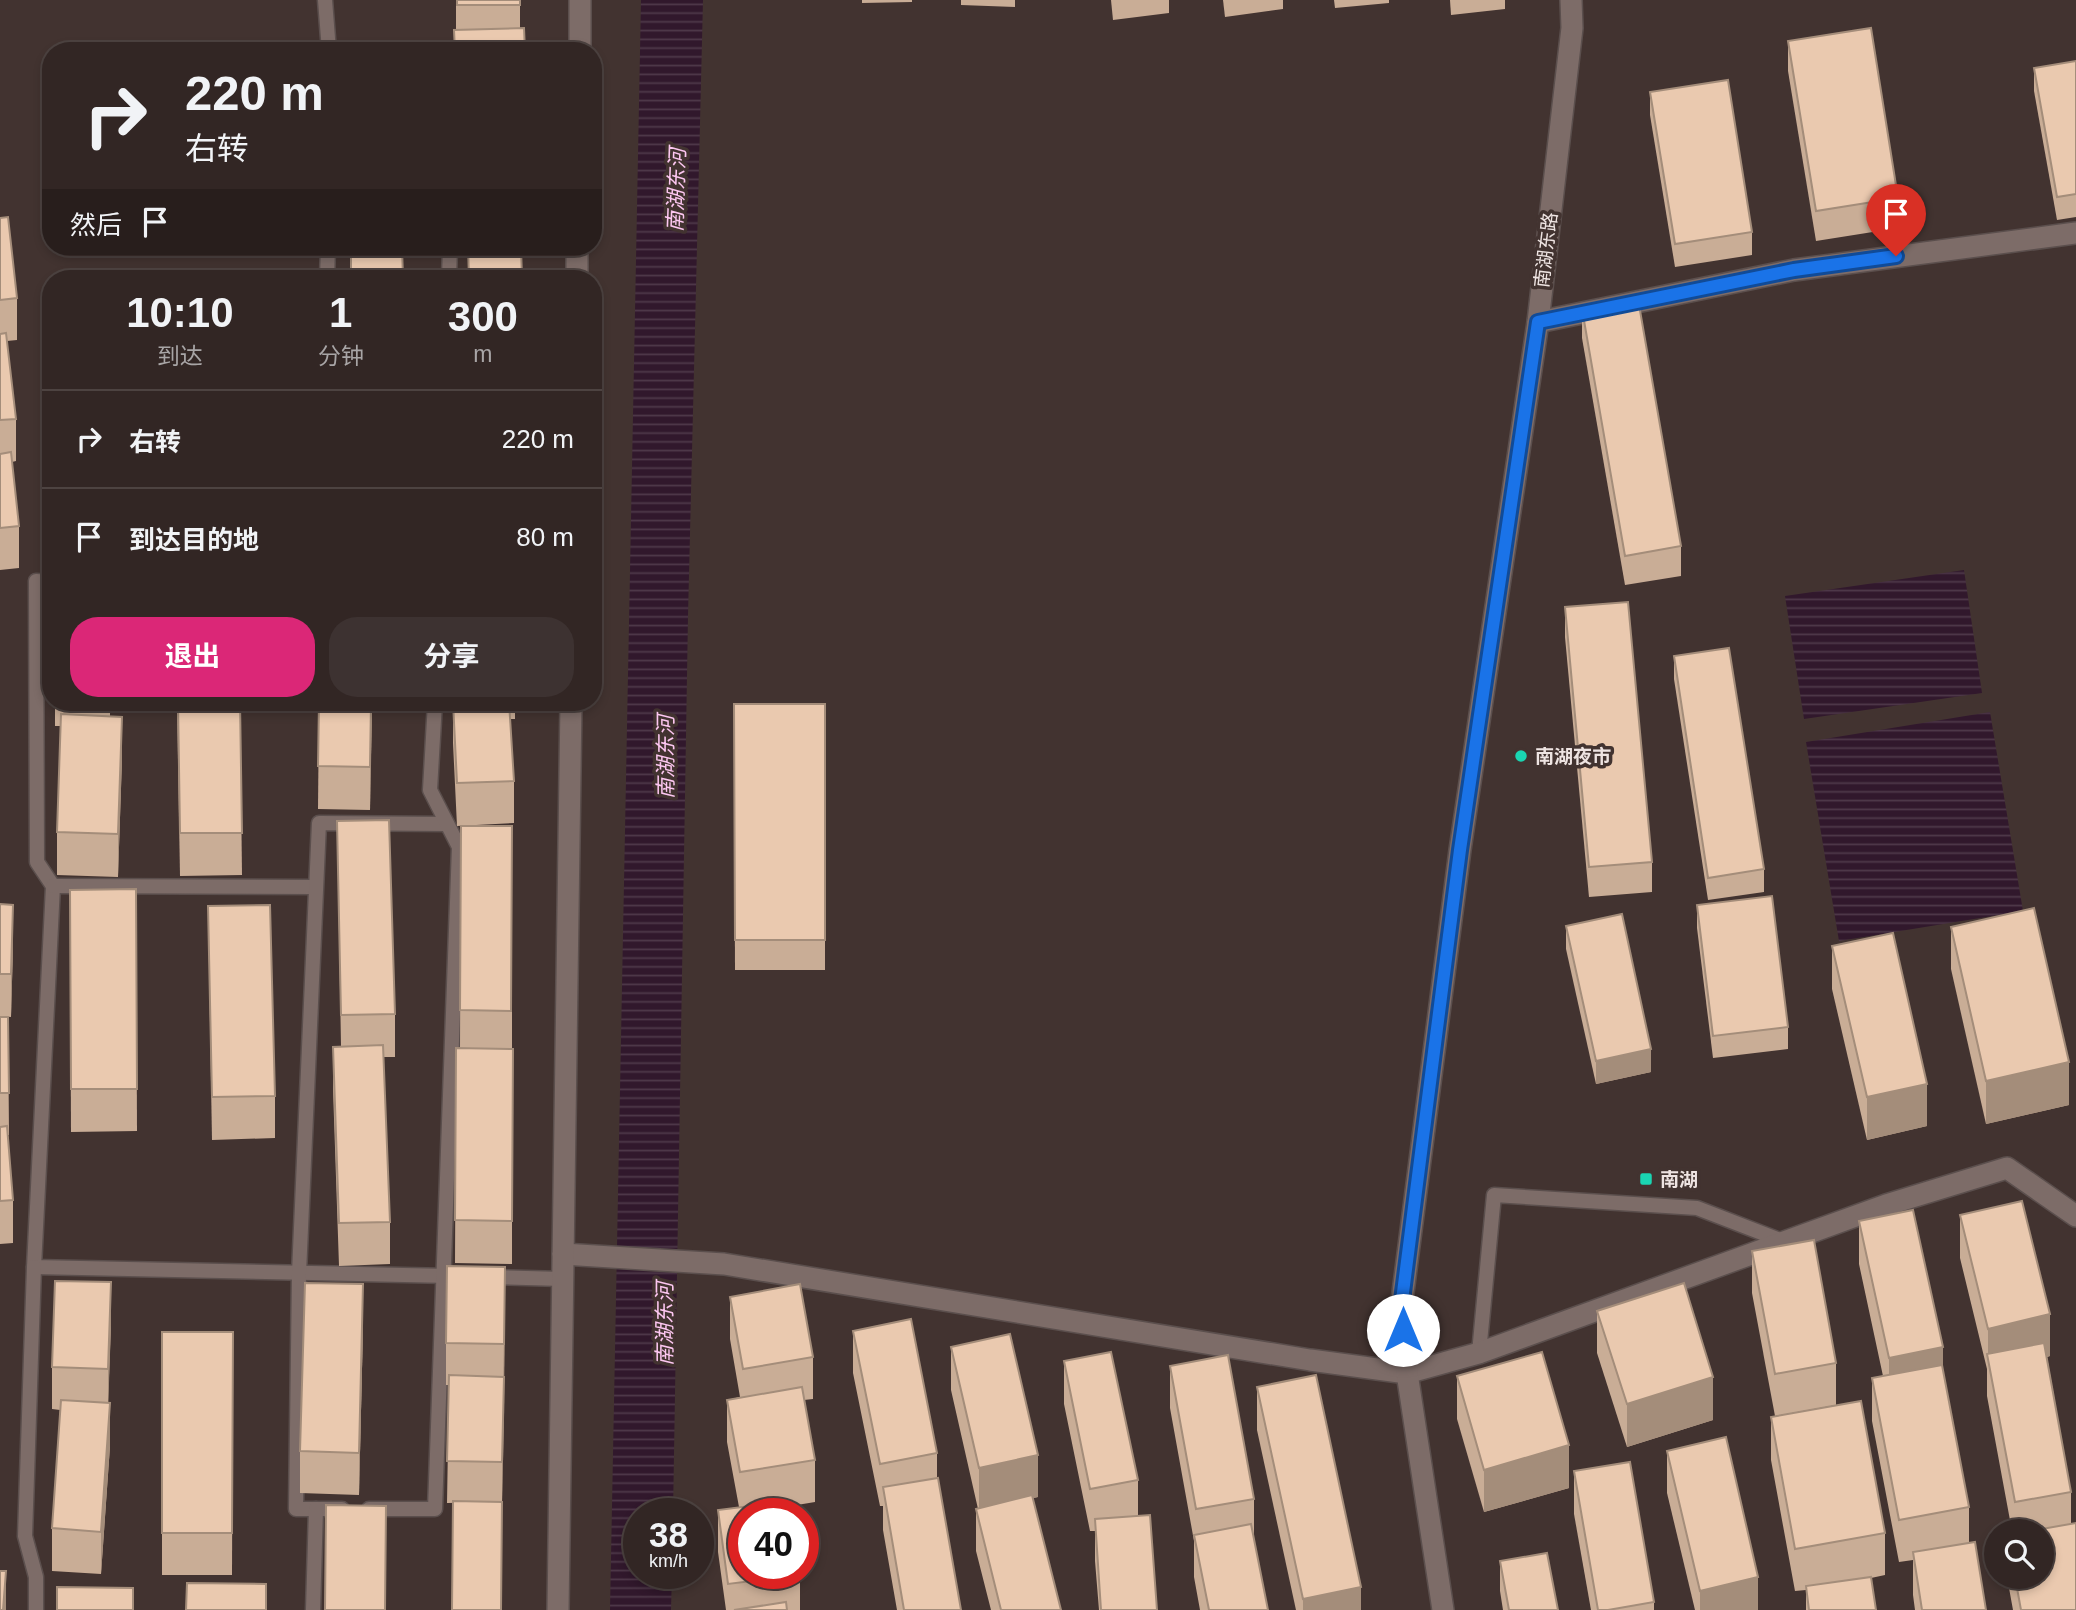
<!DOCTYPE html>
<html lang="zh">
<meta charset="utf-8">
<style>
body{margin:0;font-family:Helvetica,"Noto Sans SC",sans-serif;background:#3d3231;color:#f1f3f6;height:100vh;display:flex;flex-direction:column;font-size:26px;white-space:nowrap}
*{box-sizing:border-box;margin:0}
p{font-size:23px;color:#a8a5a6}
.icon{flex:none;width:38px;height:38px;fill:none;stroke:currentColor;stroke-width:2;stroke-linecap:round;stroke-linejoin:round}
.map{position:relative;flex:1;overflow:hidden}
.drawer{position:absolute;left:42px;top:270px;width:560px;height:441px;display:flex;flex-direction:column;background:#322624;border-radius:28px;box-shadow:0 4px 10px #0003,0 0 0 2px #4d4341}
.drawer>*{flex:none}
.guide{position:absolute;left:42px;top:42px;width:560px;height:214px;border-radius:28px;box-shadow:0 4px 10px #0003,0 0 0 2px #4d4341;background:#322624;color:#f1f3f6;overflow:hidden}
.tools{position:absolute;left:1984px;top:1519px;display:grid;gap:14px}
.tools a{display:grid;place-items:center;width:70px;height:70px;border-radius:50%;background:#322624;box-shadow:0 4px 10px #0003,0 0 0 2px #4d4341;font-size:35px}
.speed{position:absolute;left:623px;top:1498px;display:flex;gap:14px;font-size:35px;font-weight:700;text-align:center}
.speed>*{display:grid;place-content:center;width:91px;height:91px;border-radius:50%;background:#322624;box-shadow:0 4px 10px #0003,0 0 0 2px #4d4341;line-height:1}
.speed small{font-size:18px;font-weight:400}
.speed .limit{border:10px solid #d22;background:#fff;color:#111}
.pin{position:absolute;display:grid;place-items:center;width:60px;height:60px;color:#fff;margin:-72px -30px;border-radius:50% 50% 50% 0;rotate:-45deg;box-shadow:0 0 7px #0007}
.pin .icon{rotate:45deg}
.me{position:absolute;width:77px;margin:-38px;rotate:0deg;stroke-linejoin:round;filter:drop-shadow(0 0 5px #0008)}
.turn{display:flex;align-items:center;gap:24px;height:147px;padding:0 28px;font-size:32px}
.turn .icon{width:91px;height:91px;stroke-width:2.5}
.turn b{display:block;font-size:49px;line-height:60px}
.then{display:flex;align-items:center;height:66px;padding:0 28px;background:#0003;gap:14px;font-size:26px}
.eta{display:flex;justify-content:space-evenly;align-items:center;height:119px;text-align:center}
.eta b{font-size:42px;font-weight:700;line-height:49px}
.button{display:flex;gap:14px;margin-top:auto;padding:14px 28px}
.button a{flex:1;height:80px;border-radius:28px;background:#db2777;color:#fff;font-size:28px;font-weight:700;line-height:80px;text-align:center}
.button a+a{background:#3d3231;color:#f1f3f6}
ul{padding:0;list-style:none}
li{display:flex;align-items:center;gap:21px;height:98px;padding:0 28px;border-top:2px solid #4d4341}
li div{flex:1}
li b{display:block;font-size:26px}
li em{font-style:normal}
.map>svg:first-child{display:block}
.water{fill:url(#water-rules)}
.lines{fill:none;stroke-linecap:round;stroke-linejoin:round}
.service-casing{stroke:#5b4f4d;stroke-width:17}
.minor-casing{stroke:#5b4f4d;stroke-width:24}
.tertiary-casing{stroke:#5b4f4d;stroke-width:24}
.service{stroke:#7d6c68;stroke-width:14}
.minor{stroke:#7d6c68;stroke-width:21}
.tertiary{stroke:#7d6c68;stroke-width:21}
.wall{fill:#c9ad96}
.shaded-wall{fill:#a48d7a}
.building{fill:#eac9af;stroke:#a48d7a;stroke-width:2}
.route-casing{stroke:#114b97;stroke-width:18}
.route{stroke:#1a73e8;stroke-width:12}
.poi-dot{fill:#1ad5b2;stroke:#423330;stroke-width:2.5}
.labels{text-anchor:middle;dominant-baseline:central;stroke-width:7;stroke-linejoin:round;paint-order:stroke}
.street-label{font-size:19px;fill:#eee4e2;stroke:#423330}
.poi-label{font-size:19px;font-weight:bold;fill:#eee4e2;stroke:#423330;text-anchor:start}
.water-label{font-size:21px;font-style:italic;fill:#fdc7f1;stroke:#423330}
</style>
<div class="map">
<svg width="2076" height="1610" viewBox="0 0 2076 1610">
<defs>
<pattern id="water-rules" width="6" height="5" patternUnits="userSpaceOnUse" patternTransform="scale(1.75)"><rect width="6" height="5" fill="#31182c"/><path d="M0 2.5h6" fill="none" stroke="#4f394a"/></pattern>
</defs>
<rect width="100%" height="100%" fill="#423330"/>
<!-- water -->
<g class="water">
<path d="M 641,0 L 703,0 L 688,616 L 673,1514 L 639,1514 L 639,1573 L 672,1573 L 671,1610 L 610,1610 Z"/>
<path d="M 1964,570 L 1982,693 L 1804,719 L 1785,596 Z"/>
<path d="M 1990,712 L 2023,911 L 1839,941 L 1806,742 Z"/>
</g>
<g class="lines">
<!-- service casing -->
<g class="service-casing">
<g id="service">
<path d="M 325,0 L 329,51"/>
<path d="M 327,278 L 328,247"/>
<path d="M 449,278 L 450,247"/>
<path d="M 51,582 L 36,581 L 37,862 L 53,886 L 34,1267 L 450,1276"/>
<path d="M 53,886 L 314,887"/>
<path d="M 34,1267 L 25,1536 L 36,1577 L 36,1610"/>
<path d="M 488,1277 L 563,1279"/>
<path d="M 1479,1353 L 1494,1195 L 1697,1208 L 1785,1242"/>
<path d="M 342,1509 L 296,1509 L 299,1273 L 319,823 L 447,824"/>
<path d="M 369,1509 L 435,1509 L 459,847 L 430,790 L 435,702"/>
<path d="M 313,1610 L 316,1509"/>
</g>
</g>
<!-- minor casing -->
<g class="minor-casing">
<path id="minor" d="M 1407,1373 L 1479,1353 L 1886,1205 L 2007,1168 L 2076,1216"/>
</g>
<!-- tertiary casing -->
<g class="tertiary-casing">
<g id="tertiary">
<path d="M 580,51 L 580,0"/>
<path d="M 577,278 L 577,247"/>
<path d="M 1538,322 L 1794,270 L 2076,233"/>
<path d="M 563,1254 L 724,1264 L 1310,1360 L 1407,1373"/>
<path d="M 558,1610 L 571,702"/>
<path d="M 1443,1610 L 1407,1373 L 1401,1308 L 1460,850 L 1538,322 L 1572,28 L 1571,0"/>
</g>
</g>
<!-- service -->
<use href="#service" class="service"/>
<!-- minor -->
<use href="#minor" class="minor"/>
<!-- tertiary -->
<use href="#tertiary" class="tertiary"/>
</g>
<!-- wall -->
<g class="wall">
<path d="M 456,0 L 520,0 L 520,28 L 525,51 L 454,51 L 454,30 L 456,30 Z"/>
<path d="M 862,0 L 912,0 L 912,2 L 862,3 Z"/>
<path d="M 961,0 L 1015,0 L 1015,7 L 961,5 Z"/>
<path d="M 1111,0 L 1169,0 L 1169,13 L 1113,20 Z"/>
<path d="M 1223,0 L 1283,0 L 1283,9 L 1225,17 Z"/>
<path d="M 1334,0 L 1389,0 L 1389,3 L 1335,8 Z"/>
<path d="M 1450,0 L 1505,0 L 1505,9 L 1451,15 Z"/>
<path d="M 1788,41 L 1898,198 L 1898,228 L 1816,241 L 1788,71 Z"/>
<path d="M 2076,61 L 2076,217 L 2057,220 L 2034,91 L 2034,68 Z"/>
<path d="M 1650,92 L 1752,232 L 1752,255 L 1675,267 L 1650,115 Z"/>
<path d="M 0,218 L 17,298 L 17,340 L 7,341 L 16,419 L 16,461 L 12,462 L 19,526 L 19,568 L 0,570 Z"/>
<path d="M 1582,309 L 1681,546 L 1681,576 L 1625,585 L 1582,338 Z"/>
<path d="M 1565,607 L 1652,862 L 1652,892 L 1589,897 L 1565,637 Z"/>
<path d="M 1674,656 L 1764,869 L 1764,892 L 1708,900 L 1674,679 Z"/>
<path d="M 55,702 L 110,702 L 110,716 L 122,759 L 118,877 L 57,875 L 57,832 L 61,726 L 55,726 Z"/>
<path d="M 177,702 L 240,702 L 242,875 L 180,876 Z"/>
<path d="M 319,702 L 372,702 L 370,810 L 318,809 Z"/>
<path d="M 453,702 L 515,702 L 515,719 L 510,719 L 514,781 L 514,823 L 457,826 L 453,743 Z"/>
<path d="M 734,704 L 825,704 L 825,970 L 735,970 Z"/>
<path d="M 337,821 L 395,1014 L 395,1057 L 383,1057 L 390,1222 L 390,1264 L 339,1266 L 333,1089 L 333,1047 L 341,1046 Z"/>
<path d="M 461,826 L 512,826 L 512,1264 L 455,1263 L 456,1048 L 460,1048 Z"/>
<path d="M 136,889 L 137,1131 L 71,1132 L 70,890 Z"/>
<path d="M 0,904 L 13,947 L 11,1017 L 0,1016 Z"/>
<path d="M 1697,905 L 1788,1027 L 1788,1049 L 1713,1058 L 1697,928 Z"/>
<path d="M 208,906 L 275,1096 L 275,1138 L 212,1140 Z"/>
<path d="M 1566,926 L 1651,1072 L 1596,1084 L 1566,949 Z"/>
<path d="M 1951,927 L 2069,1105 L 1986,1124 L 1951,969 Z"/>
<path d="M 1832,946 L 1927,1126 L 1867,1140 L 1832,989 Z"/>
<path d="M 0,1017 L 8,1017 L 9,1135 L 8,1135 L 13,1200 L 13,1243 L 0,1244 Z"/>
<path d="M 1960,1215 L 2050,1356 L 2047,1357 L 2071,1492 L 2071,1524 L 2076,1610 L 2013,1610 L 2007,1577 L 2042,1577 L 2042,1531 L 2012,1531 L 1987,1396 L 1987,1369 L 1960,1258 Z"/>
<path d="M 1859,1221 L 1943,1370 L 1969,1507 L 1969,1543 L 1986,1610 L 1915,1610 L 1913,1595 L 1913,1560 L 1899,1562 L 1872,1421 L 1872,1378 L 1883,1376 L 1859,1264 Z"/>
<path d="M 1752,1251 L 1836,1363 L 1836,1405 L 1775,1416 L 1752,1293 Z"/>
<path d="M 730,1297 L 813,1357 L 813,1399 L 804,1400 L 815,1460 L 815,1502 L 791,1506 L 800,1573 L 800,1610 L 726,1610 L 718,1552 L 718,1510 L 739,1507 L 727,1442 L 727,1400 L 740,1397 L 730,1339 Z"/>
<path d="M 505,1310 L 502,1502 L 447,1503 L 449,1385 L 446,1385 L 446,1343 Z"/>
<path d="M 1597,1311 L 1713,1420 L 1627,1447 L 1597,1353 Z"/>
<path d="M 111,1325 L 108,1403 L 110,1446 L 101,1574 L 52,1571 L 52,1528 L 60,1410 L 52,1409 L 52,1367 Z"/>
<path d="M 363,1327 L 359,1495 L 300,1493 L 300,1451 Z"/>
<path d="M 853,1331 L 937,1453 L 937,1478 L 961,1610 L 897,1610 L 883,1530 L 883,1506 L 880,1506 L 853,1373 Z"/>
<path d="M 162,1332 L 233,1332 L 232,1575 L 162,1575 Z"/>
<path d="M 951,1347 L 1038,1497 L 1033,1498 L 1061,1610 L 991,1610 L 976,1551 L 976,1509 L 978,1509 L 951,1390 Z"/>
<path d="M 1064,1361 L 1138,1480 L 1138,1516 L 1157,1610 L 1099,1610 L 1095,1561 L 1095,1531 L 1090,1531 L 1064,1404 Z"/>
<path d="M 1170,1366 L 1254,1499 L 1254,1540 L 1268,1610 L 1200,1610 L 1194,1577 L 1194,1541 L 1170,1408 Z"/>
<path d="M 1457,1376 L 1569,1488 L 1484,1512 L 1457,1419 Z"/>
<path d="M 1257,1387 L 1361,1610 L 1296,1610 L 1257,1430 Z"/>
<path d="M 1771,1417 L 1885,1533 L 1885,1575 L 1871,1578 L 1876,1610 L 1806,1610 L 1806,1590 L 1795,1591 L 1771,1460 Z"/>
<path d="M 1667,1451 L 1758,1610 L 1695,1610 L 1667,1493 Z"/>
<path d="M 1574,1471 L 1654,1602 L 1654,1610 L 1591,1610 L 1574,1514 Z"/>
<path d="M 1500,1561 L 1558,1610 L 1503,1610 L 1500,1591 Z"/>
</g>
<!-- shaded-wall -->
<g class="shaded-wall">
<path d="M 371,702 L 372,702 L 370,810 L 370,767 Z"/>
<path d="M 122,717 L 122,759 L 118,877 L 118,834 Z"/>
<path d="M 13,905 L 13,947 L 11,1017 L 11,974 Z"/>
<path d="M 1651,1049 L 1651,1072 L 1596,1084 L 1596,1061 Z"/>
<path d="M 2069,1062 L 2069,1105 L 1986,1124 L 1986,1081 Z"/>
<path d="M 1927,1084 L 1927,1126 L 1867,1140 L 1867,1097 Z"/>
<path d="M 505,1267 L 504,1419 L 502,1505 L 502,1462 Z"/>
<path d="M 111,1282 L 111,1325 L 108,1412 L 108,1369 Z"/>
<path d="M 363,1284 L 363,1327 L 359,1495 L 359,1453 Z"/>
<path d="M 2050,1314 L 2050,1356 L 1991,1371 L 1988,1358 L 1988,1329 Z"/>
<path d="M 1943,1347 L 1943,1389 L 1889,1401 L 1889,1358 Z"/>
<path d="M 1713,1377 L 1713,1420 L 1627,1447 L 1627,1404 Z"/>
<path d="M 110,1403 L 110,1446 L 101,1574 L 101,1532 Z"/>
<path d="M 1569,1445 L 1569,1488 L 1484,1512 L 1484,1470 Z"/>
<path d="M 1038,1455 L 1038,1497 L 979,1510 L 979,1468 Z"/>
<path d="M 6,1571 L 6,1610 L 3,1610 Z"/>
<path d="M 1758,1577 L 1758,1610 L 1700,1610 L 1700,1591 Z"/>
<path d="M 1361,1587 L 1361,1610 L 1303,1610 L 1303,1599 Z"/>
</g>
<!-- building -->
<g class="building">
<rect x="457" y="0" width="63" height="5"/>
<path d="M 524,28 L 525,51 L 455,51 L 454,30 Z"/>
<path d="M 1871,28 L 1898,198 L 1816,211 L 1788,41 Z"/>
<path d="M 2076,61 L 2076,194 L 2057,197 L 2034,68 Z"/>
<path d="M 1728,80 L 1752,232 L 1675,244 L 1650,92 Z"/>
<path d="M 8,217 L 17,298 L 0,300 L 0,218 Z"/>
<path d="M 351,247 L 402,247 L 403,278 L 351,278 Z"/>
<path d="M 468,247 L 521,247 L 522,278 L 469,278 Z"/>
<path d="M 1638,299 L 1681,546 L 1625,556 L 1582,309 Z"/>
<path d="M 6,333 L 16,419 L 0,420 L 0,334 Z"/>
<path d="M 11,452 L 19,526 L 0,528 L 0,454 Z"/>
<path d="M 1628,602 L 1652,862 L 1589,867 L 1565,607 Z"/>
<path d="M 1729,648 L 1764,869 L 1708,878 L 1674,656 Z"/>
<path d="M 178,702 L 240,702 L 242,833 L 180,833 Z"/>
<path d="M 319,702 L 371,702 L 370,767 L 318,766 Z"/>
<path d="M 453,702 L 509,702 L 514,781 L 457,783 Z"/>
<path d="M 734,704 L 825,704 L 825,940 L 735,940 Z"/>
<path d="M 61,714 L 122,717 L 118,834 L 57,832 Z"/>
<path d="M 389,820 L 395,1014 L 341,1015 L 337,821 Z"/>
<path d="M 461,826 L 512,826 L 511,1011 L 460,1010 Z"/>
<path d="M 136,889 L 137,1089 L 71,1089 L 70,890 Z"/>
<path d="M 1772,896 L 1788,1027 L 1713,1036 L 1697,905 Z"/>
<path d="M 0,904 L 13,905 L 11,974 L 0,974 Z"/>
<path d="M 270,905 L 275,1096 L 212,1097 L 208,906 Z"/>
<path d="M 2034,908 L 2069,1062 L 1986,1081 L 1951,927 Z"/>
<path d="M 1622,914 L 1651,1049 L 1596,1061 L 1566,926 Z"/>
<path d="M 1893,933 L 1927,1084 L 1867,1097 L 1832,946 Z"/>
<path d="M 0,1017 L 8,1017 L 9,1093 L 0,1093 Z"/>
<path d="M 383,1045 L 390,1222 L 339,1223 L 333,1047 Z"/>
<path d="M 456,1048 L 513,1049 L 512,1221 L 455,1220 Z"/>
<path d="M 7,1126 L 13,1200 L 0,1201 L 0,1127 Z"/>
<path d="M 2022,1201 L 2050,1314 L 1988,1329 L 1960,1215 Z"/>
<path d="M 1913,1210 L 1943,1347 L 1889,1358 L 1859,1221 Z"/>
<path d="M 1814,1240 L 1836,1363 L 1775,1374 L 1752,1251 Z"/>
<path d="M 447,1266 L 505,1267 L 504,1344 L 446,1343 Z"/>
<path d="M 55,1281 L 111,1282 L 108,1369 L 52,1367 Z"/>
<path d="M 305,1283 L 363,1284 L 359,1453 L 300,1451 Z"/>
<path d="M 1684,1283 L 1713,1377 L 1627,1404 L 1597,1311 Z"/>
<path d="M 800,1284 L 813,1357 L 743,1369 L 730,1297 Z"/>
<path d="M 911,1319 L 937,1453 L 880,1464 L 853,1331 Z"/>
<path d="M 162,1332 L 233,1332 L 232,1533 L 162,1533 Z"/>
<path d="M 1010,1334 L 1038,1455 L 979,1468 L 951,1347 Z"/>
<path d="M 2044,1343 L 2071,1492 L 2015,1502 L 1987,1354 Z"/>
<path d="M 1111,1352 L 1138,1480 L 1090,1489 L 1064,1361 Z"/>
<path d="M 1542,1352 L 1569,1445 L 1484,1470 L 1457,1376 Z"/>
<path d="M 1228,1355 L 1254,1499 L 1196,1509 L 1170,1366 Z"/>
<path d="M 1942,1365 L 1969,1507 L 1899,1520 L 1872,1378 Z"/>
<path d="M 449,1375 L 504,1377 L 502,1462 L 447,1461 Z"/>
<path d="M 1316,1375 L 1361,1587 L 1303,1599 L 1257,1387 Z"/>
<path d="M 802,1387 L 815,1460 L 740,1472 L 727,1400 Z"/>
<path d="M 61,1400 L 110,1403 L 101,1532 L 52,1528 Z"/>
<path d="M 1861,1401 L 1885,1533 L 1795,1549 L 1771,1417 Z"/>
<path d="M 1726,1437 L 1758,1577 L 1700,1591 L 1667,1451 Z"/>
<path d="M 1630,1462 L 1654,1602 L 1608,1610 L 1598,1610 L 1574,1471 Z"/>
<path d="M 938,1478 L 961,1610 L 904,1610 L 883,1487 Z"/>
<path d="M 1032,1495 L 1061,1610 L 1001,1610 L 976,1509 Z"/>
<path d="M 453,1501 L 502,1502 L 501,1610 L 452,1610 Z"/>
<path d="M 790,1501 L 792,1514 L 744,1514 L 744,1573 L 800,1573 L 800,1575 L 728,1584 L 718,1510 Z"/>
<path d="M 326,1505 L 386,1506 L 385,1610 L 325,1610 Z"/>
<path d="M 1150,1515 L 1157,1610 L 1101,1610 L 1095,1519 Z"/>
<path d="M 2076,1523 L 2076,1610 L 2021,1610 L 2015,1577 L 2042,1577 L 2042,1531 L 2030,1531 Z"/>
<path d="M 1251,1524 L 1268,1610 L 1209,1610 L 1194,1535 Z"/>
<path d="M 1975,1542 L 1986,1610 L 1922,1610 L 1913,1552 Z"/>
<path d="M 1547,1553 L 1558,1610 L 1509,1610 L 1500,1561 Z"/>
<path d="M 0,1571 L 6,1571 L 3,1610 L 0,1610 Z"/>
<path d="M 1871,1577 L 1876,1610 L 1809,1610 L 1806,1586 Z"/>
<path d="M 187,1583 L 266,1584 L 266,1610 L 186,1610 Z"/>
<path d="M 57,1587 L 133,1588 L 133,1610 L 57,1610 Z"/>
<path d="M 786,1602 L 787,1610 L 734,1610 Z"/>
</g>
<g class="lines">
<!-- route casing -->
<g class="route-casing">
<path id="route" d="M 1403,1330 L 1401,1308 L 1460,850 L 1538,322 L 1794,270 L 1896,256"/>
</g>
<!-- route -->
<use href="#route" class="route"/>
</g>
<!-- markers -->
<g class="poi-dot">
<circle cx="1521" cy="756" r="7"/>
<rect x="1639" y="1172" width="14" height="14" rx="3.5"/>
</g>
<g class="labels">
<!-- street labels -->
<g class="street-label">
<text transform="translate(1546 250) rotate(-83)">南湖东路</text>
</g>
<!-- poi labels -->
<g class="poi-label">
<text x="1535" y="756">南湖夜市</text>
<text x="1660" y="1179">南湖</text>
</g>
<!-- water labels -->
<g class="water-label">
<text transform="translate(676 190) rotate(-88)">南湖东河</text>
<text transform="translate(665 757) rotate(-90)">南湖东河</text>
<text transform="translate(664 1324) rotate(-90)">南湖东河</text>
</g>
</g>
</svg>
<div class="tools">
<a><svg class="icon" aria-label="search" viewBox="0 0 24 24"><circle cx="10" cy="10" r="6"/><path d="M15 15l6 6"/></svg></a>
</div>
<div class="speed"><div>38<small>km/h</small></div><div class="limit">40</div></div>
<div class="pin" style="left:1896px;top:256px;background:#d93025"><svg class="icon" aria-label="arrive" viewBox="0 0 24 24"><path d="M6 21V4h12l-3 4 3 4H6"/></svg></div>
<svg class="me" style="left:1403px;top:1330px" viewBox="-20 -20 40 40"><circle r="19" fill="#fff"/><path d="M0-13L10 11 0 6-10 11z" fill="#1a73e8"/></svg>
<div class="guide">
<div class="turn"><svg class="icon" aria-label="right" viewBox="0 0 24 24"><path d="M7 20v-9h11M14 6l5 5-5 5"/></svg><div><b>220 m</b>右转</div></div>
<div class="then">然后<svg class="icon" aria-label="arrive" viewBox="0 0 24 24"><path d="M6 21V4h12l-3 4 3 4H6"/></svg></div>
</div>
<section class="drawer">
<div class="eta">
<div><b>10:10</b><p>到达</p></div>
<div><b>1</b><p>分钟</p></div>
<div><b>300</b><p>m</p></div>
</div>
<ul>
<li><svg class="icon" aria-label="right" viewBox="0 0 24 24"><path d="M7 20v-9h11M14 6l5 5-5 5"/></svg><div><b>右转</b></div><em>220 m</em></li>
<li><svg class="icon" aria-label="arrive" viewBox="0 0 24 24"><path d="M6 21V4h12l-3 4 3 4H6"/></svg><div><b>到达目的地</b></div><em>80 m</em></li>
</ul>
<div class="button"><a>退出</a><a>分享</a></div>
</section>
</div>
